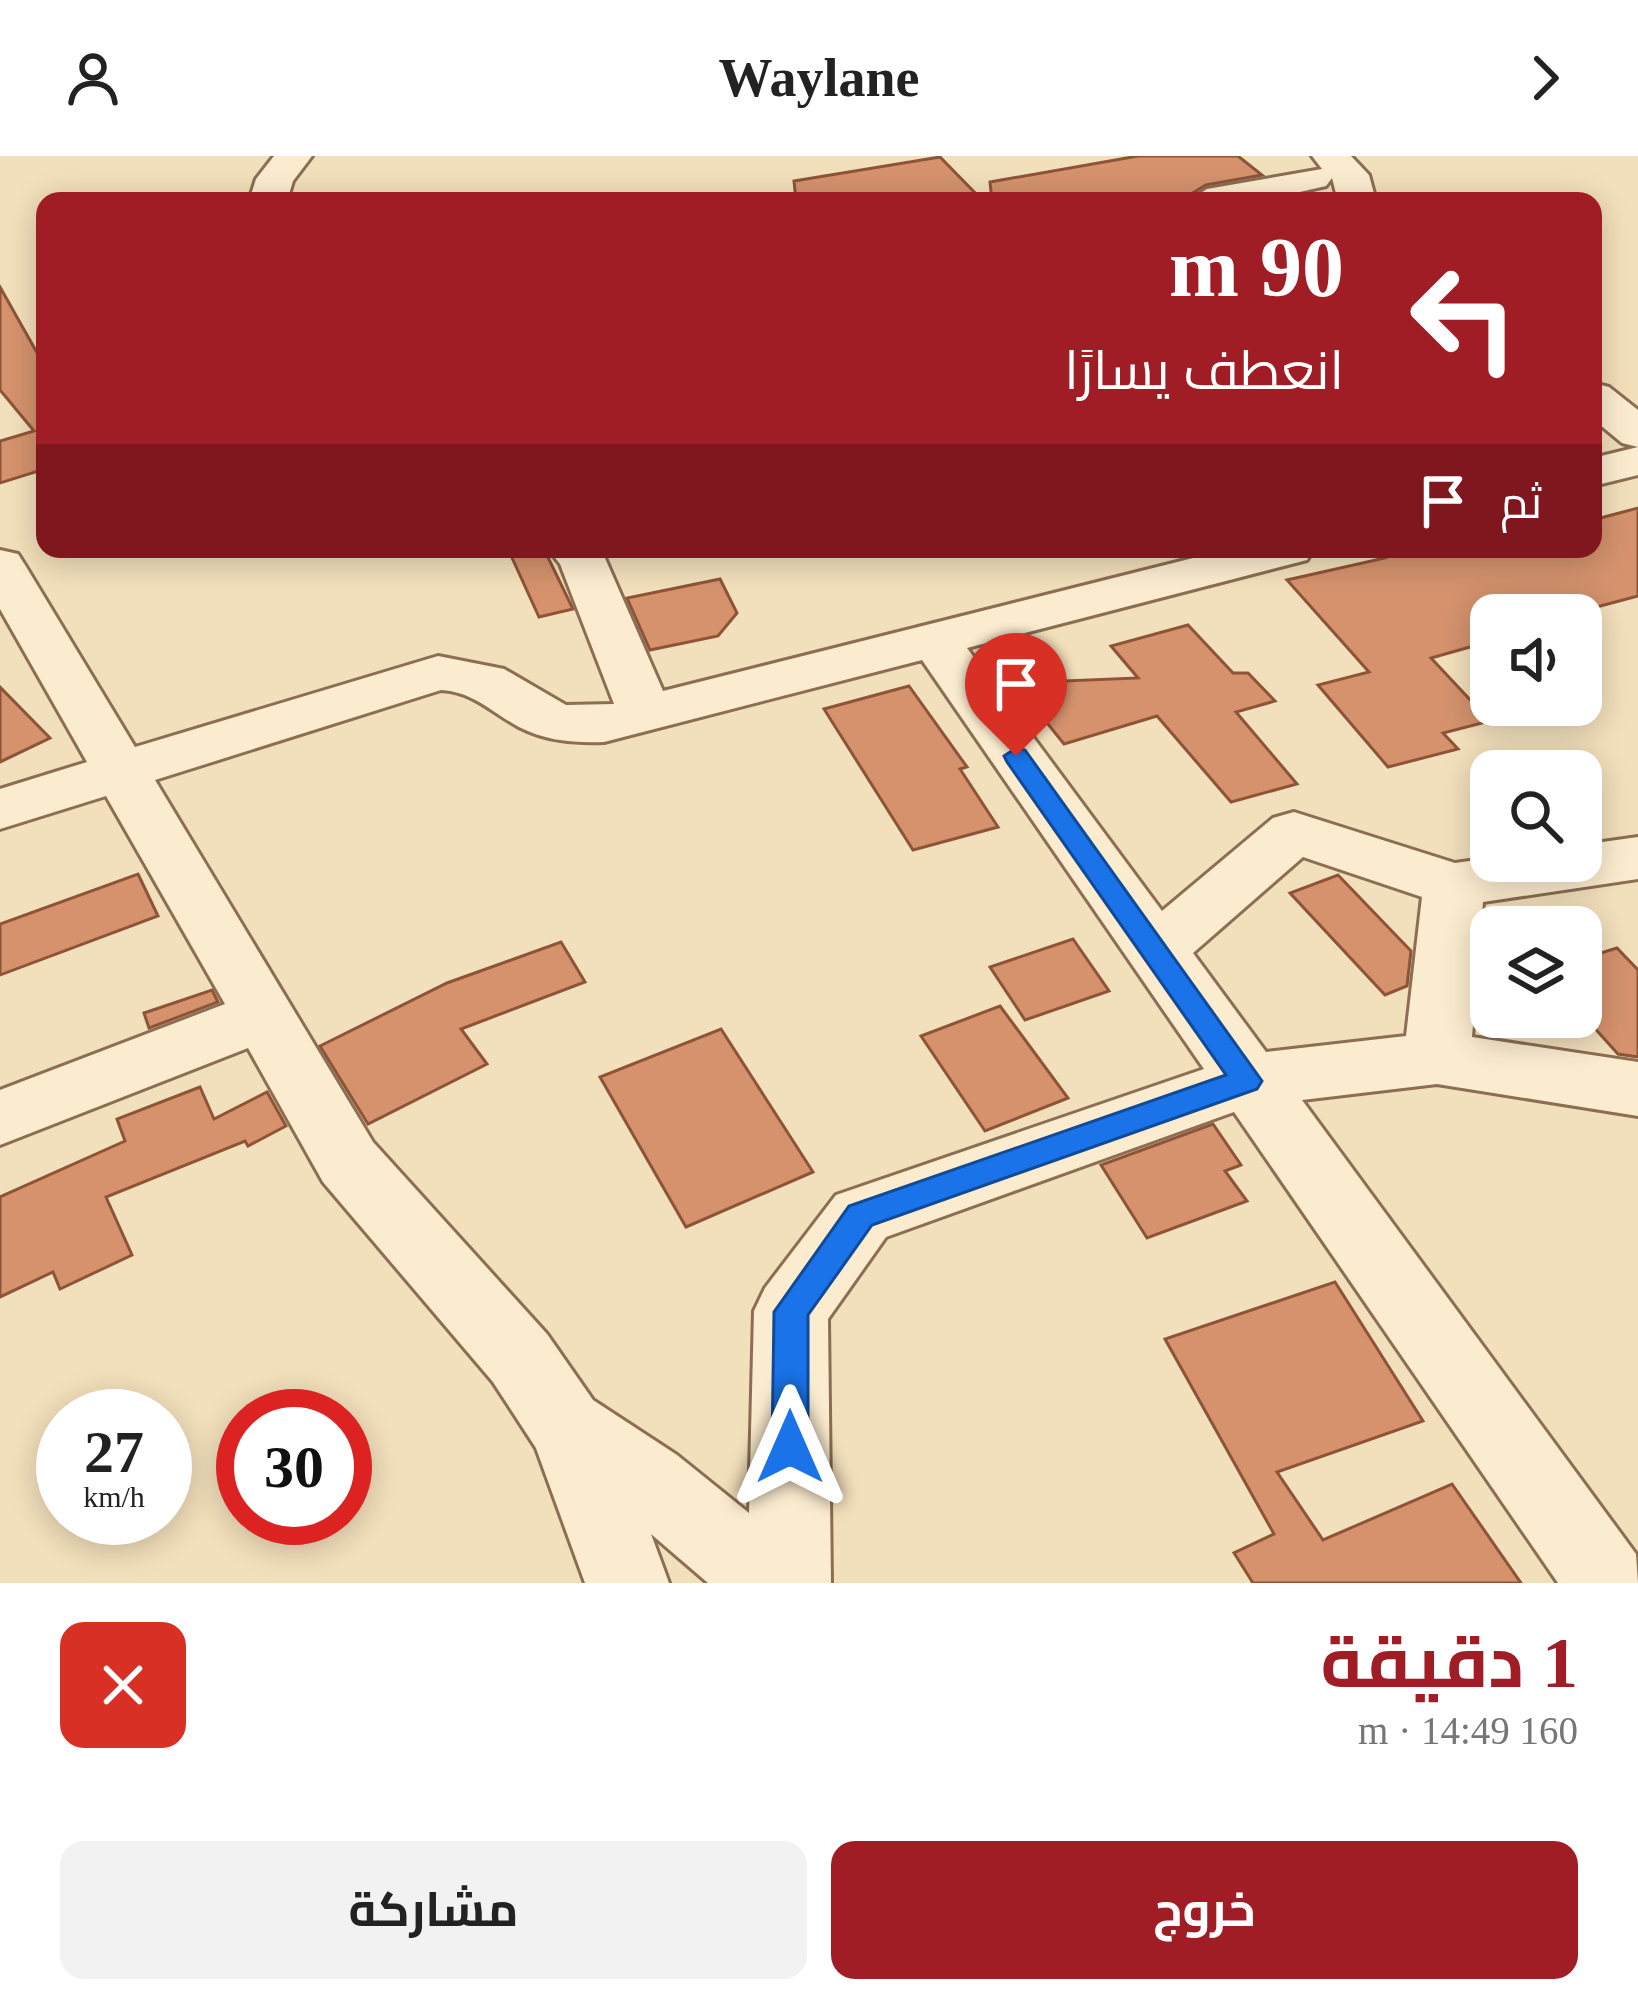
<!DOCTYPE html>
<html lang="ar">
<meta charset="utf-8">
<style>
body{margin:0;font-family:"Times New Roman",Cairo,serif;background:#f2f2f2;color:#222;direction:rtl;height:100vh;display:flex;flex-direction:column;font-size:45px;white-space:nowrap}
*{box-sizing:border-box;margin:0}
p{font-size:39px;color:#767676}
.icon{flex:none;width:66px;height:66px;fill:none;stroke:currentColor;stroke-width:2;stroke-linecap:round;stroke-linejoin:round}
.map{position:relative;height:1427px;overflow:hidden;direction:ltr}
.details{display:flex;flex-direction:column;background:#fff;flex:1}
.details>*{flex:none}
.hud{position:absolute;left:36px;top:36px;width:1566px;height:366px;border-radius:24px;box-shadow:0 6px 30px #0003;direction:rtl;background:#a01d26;color:#fff;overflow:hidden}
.buttons{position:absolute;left:1470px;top:438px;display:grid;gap:24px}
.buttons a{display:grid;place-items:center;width:132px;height:132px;border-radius:24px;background:#fff;box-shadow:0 6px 30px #0003;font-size:60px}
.speed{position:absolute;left:36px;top:1233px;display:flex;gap:24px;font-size:60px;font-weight:700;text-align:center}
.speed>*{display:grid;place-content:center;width:156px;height:156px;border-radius:50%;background:#fff;box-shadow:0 6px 30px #0003;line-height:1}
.speed small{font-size:30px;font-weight:400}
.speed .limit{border:18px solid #d22;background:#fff;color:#111}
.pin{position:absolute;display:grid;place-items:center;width:102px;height:102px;color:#fff;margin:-123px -51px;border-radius:50% 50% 50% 0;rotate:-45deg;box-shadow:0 0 12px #0007}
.pin .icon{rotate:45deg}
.me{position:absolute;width:132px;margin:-66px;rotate:0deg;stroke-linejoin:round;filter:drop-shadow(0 0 9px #0008)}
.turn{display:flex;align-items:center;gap:42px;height:252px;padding:0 60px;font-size:54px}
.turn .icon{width:156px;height:156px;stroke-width:2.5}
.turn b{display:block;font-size:84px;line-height:102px}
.then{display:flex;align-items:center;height:114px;padding:0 60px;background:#0003;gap:24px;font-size:45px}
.round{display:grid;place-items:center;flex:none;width:126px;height:126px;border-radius:24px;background:#f2f2f2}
.summary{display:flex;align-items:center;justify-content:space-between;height:204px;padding:0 60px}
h1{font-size:72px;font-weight:700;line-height:90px;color:#a01d26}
.cta{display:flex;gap:24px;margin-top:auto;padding:24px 60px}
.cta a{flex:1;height:138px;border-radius:24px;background:#a01d26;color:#fff;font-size:48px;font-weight:700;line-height:138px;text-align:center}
.cta a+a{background:#f2f2f2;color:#222}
header{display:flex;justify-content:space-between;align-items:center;height:156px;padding:0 60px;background:#fff;font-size:54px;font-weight:700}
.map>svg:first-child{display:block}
.building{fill:#d5926d;stroke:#8d5437;stroke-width:3}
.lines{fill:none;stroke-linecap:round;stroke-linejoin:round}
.minor-casing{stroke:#8b6e53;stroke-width:6}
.minor{fill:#fceccf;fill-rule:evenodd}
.route{fill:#1a73e8;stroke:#114b97;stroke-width:3}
</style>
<header><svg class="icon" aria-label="forward" viewBox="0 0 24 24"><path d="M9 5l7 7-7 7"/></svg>Waylane<svg class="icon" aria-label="person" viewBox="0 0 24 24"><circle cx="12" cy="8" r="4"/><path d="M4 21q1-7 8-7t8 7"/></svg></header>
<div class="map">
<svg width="1638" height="1427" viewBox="0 0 1638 1427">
<rect width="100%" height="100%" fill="#f2dfbb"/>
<!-- building -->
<g class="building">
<path d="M 1138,0 L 1238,0 L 1262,19 L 1206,29 L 1179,45 L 992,45 L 990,26 Z"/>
<path d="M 940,1 L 983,45 L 796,45 L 794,25 Z"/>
<path d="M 0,131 L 45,211 L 45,313 L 0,327 L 0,285 L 34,275 L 0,234 Z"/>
<path d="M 1638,352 L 1638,440 L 1567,459 L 1491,459 L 1491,485 L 1431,502 L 1490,565 L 1443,577 L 1458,593 L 1388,611 L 1318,529 L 1369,516 L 1287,424 L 1385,402 L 1376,393 L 1593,393 L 1593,364 Z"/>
<path d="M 508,393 L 544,393 L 573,453 L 539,461 Z"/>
<path d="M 720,423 L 737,457 L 718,480 L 650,494 L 627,442 Z"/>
<path d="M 1188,469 L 1233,517 L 1248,517 L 1275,545 L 1236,556 L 1297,628 L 1231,646 L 1157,560 L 1064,588 L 1015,527 L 1138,522 L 1111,490 Z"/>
<path d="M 909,530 L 967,611 L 960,613 L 998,671 L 913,694 L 824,553 Z"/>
<path d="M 0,531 L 50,582 L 0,606 Z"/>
<path d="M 138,718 L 158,760 L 0,819 L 0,768 Z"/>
<path d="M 1338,719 L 1411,795 L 1407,830 L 1385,839 L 1290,737 Z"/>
<path d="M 1073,783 L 1109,835 L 1025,864 L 990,811 Z"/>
<path d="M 561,786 L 585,826 L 461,873 L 487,908 L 368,968 L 320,890 L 447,827 Z"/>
<path d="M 1617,792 L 1638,814 L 1638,901 L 1618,898 L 1581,857 L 1581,803 Z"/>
<path d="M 212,834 L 218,846 L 149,872 L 144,857 Z"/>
<path d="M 1000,850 L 1068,942 L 985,975 L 921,880 Z"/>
<path d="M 721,873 L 813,1016 L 686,1071 L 600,921 Z"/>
<path d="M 200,931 L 214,963 L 267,936 L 286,970 L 248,990 L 245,985 L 106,1041 L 132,1099 L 60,1133 L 53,1116 L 0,1141 L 0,1041 L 125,985 L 117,963 Z"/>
<path d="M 1213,968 L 1241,1009 L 1225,1015 L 1247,1045 L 1147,1082 L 1101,1009 Z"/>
<path d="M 1335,1126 L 1423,1265 L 1277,1316 L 1323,1384 L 1452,1328 L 1521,1427 L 1253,1427 L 1234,1397 L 1274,1378 L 1165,1183 Z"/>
</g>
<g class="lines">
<!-- minor casing -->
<g class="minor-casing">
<g id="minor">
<path d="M 274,0 L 312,0 L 293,25 L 287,45 L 249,45 L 256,23 Z"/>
<path d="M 1312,0 L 1351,0 L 1369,19 L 1376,45 L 1338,45 L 1332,22 L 1326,30 L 1260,45 L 1188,45 L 1207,33 L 1322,13 Z"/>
<path d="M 1593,227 L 1609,231 L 1638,254 L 1638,291 L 1622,287 L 1593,263 Z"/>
<path d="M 1638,291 L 1638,319 L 1593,330 L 1593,302 Z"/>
<path d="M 548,393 L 601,393 L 663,535 L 1229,393 L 1314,393 L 1307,404 L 967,492 L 1162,755 L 1273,662 L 1294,656 L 1455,707 L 1491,702 L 1581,705 L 1581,689 L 1638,681 L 1638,723 L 1483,746 L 1472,881 L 1638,906 L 1638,960 L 1437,928 L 1302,944 L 1636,1398 L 1638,1427 L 1558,1427 L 1234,956 L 886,1081 L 828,1163 L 831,1427 L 708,1427 L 651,1378 L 669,1427 L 585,1427 L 536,1292 L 493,1226 L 323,1026 L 248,892 L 0,989 L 0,934 L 225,848 L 106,640 L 0,673 L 0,633 L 87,606 L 0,453 L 0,394 L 18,398 L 25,409 L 135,591 L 438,500 L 504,513 L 566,549 L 614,548 L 560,408 ZM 922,504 L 1204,913 L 836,1039 L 765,1132 L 754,1155 L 749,1357 L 677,1299 L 593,1244 L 547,1178 L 373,986 L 155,624 L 441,534 C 474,536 491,556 519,571 C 546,585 574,587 604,586 ZM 1303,701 L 1422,741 L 1406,880 L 1266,896 L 1193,797 Z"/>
</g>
</g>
<!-- minor -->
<use href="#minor" class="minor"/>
</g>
<!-- route -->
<path class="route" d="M 1016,592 L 1025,594 L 1262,925 L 1257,933 L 872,1069 L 808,1159 L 808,1291 L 803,1303 L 790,1308 L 778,1303 L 772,1291 L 774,1156 L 849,1050 L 1226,919 L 1007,606 L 1004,600 Z"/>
</svg>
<div class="buttons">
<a><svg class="icon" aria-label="sound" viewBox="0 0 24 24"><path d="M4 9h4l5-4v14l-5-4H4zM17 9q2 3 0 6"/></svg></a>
<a><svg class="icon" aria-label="search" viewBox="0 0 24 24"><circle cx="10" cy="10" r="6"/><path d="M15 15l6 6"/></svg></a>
<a><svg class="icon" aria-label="layers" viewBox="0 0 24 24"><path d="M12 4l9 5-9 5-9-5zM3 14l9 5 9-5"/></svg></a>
</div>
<div class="speed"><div>27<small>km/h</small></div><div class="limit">30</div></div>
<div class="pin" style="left:1016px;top:600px;background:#d93025"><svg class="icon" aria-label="arrive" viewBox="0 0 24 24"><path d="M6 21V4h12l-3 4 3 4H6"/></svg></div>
<svg class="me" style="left:790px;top:1291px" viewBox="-20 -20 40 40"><path d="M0-17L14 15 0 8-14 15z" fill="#1a73e8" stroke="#fff" stroke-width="4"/></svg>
<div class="hud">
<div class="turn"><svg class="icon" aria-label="left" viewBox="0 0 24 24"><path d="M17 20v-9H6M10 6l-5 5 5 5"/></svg><div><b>90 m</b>انعطف يسارًا</div></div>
<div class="then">ثم<svg class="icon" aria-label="arrive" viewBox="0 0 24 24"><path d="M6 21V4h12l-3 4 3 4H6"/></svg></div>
</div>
</div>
<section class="details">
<div class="summary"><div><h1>1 دقيقة</h1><p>160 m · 14:49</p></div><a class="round" style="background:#d93025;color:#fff"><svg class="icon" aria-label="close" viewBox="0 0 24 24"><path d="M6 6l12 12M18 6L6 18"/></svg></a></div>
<div class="cta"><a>خروج</a><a>مشاركة</a></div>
</section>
